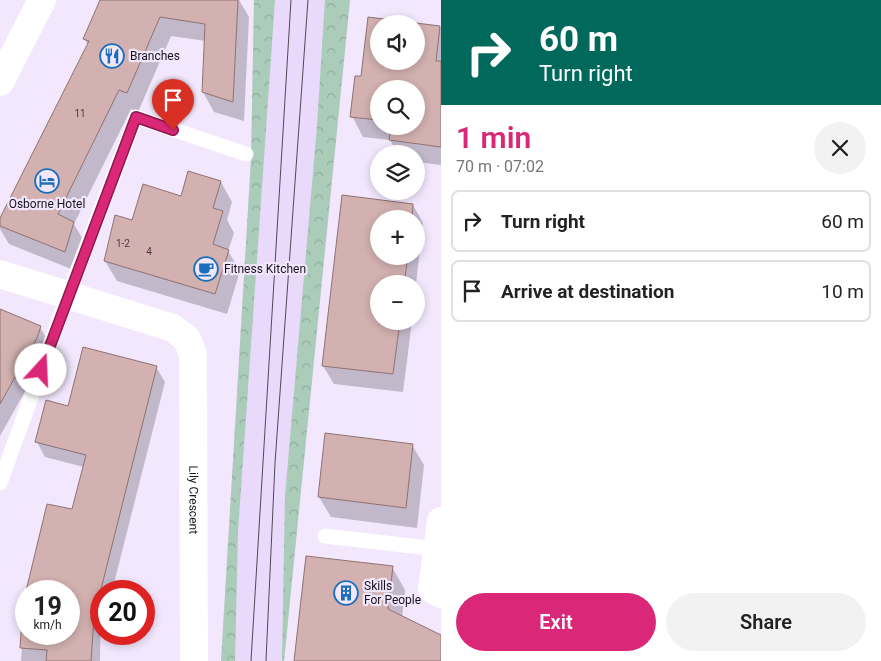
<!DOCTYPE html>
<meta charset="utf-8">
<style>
body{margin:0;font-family:Roboto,sans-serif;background:#f2f2f2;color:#222;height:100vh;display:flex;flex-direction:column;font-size:19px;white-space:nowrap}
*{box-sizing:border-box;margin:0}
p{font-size:16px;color:#767676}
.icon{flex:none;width:28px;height:28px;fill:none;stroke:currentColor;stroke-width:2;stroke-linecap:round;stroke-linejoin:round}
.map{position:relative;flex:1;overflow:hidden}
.details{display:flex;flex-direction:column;background:#fff;width:440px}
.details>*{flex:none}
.banner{background:#00695c;color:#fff;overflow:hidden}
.buttons{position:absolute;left:370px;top:15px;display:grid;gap:10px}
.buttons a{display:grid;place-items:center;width:55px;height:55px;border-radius:50%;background:#fff;box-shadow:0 2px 8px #0003;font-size:25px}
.speed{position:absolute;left:15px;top:580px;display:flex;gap:10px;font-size:25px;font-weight:700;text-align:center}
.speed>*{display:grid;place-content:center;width:65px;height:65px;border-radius:50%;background:#fff;box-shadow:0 2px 8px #0003;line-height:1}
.speed small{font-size:12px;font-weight:400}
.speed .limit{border:8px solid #d22;background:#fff;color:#111}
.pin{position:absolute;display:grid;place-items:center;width:42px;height:42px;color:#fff;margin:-51px -21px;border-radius:50% 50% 50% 0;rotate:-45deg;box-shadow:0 0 5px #0007}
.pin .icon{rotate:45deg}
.me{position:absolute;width:55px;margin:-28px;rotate:20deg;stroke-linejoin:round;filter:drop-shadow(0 0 4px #0008)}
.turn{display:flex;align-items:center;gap:18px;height:105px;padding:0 15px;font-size:22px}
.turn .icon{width:65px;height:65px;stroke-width:2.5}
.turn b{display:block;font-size:35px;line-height:42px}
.round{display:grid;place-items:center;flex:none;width:52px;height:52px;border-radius:26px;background:#f2f2f2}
.head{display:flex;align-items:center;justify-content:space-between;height:85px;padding:0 15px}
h1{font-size:30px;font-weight:600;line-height:38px;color:#db2777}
.primary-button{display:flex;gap:10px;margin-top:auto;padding:10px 15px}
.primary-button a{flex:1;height:58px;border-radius:30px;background:#db2777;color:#fff;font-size:20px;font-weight:600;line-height:58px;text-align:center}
.primary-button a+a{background:#f2f2f2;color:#222}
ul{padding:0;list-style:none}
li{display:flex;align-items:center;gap:15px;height:62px;margin:0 10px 8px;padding:0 5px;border:2px solid #e0e0e0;border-radius:8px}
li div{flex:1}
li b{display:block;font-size:19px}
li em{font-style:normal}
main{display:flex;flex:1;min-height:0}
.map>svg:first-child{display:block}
.built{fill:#e9d9fa}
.forest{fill:url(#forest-crowns)}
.shadow{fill:#0003;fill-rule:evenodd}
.building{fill:#d2b1b0;stroke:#8f7271;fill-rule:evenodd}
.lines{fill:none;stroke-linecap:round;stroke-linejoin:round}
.service{stroke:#fff;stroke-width:15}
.minor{stroke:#fff;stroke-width:28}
.secondary{stroke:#fff;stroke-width:28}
.tram{stroke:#4f4955;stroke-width:1}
.route-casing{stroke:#8e194d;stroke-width:12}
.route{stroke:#db2777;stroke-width:9}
.labels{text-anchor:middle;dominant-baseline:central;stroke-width:4.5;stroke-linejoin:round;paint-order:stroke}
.number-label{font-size:10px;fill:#463a41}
.poi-label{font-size:12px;fill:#18131c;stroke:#f2e7fd;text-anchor:start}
.street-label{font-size:12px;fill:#18131c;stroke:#f2e7fd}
</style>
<main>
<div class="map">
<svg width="441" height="661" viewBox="0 0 441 661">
<defs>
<pattern id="forest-crowns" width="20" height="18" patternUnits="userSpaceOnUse" patternTransform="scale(1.25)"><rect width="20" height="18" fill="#aaccb9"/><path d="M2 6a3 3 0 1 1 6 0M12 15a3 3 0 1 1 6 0" fill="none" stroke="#92ae9e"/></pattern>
</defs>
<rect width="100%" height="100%" fill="#f2e7fd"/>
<!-- built -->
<path class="built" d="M 254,0 L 350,0 L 284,661 L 221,661 L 251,159 Z"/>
<!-- forest -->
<g class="forest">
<path d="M 254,0 L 275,0 L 238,532 L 235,661 L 221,661 L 251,159 Z"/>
<path d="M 325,0 L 350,0 L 284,661 L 282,661 L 285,496 L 317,126 Z"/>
</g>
<!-- shadow -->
<g class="shadow">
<path d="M 101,0 L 239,0 L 249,17 L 244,121 L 214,112 L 203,92 L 206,41 L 171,36 L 138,112 L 131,109 L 74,224 L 85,243 L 76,271 L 9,244 L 0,229 L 0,221 L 88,45 L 84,39 Z"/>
<path d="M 379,24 L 379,61 L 416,61 L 440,27 L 441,29 L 441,165 L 416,162 L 416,154 L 398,154 L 390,140 L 363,137 L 352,116 ZM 379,89 L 416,89 L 416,126 L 379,126 Z"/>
<path d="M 221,182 L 232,202 L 227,220 L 234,233 L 228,251 L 240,271 L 227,314 L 117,281 L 105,261 L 132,222 L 182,197 Z"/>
<path d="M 343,197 L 413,205 L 423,223 L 416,284 L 379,284 L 379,321 L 412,321 L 403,392 L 334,384 L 323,366 ZM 379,219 L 416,219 L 416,256 L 379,256 Z"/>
<path d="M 0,310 L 40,327 L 49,343 L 46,354 L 0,436 Z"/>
<path d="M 156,367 L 165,382 L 112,591 L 101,591 L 100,661 L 21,661 L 26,597 L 26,634 L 69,634 L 69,591 L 28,591 L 34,565 L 73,511 L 84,467 L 45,457 L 37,442 L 69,407 Z"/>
<path d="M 412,445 L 424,465 L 417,528 L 331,517 L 319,497 Z"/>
<path d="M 392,567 L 405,590 L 402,618 L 441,661 L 295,661 Z"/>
</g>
<!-- building -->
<g class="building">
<path d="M 100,0 L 238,0 L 233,102 L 202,92 L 205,24 L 160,17 L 127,93 L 119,90 L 58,214 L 74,222 L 65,252 L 0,226 L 0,218 L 89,41 L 83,39 Z"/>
<path d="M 368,17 L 440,26 L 436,61 L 441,61 L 441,147 L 389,140 L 391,126 L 416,126 L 416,89 L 379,89 L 379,120 L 350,117 L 355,76 L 361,76 ZM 379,24 L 416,24 L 416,61 L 379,61 Z"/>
<path d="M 188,171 L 221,181 L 213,208 L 223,211 L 213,244 L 229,250 L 215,294 L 104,261 L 115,215 L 132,220 L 143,184 L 181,196 Z"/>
<path d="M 342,195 L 413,204 L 412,219 L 379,219 L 379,256 L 408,256 L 404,284 L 379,284 L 379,321 L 400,321 L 393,374 L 322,366 Z"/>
<path d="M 0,309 L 41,326 L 37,338 L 0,404 Z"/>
<path d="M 83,347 L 157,366 L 94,617 L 91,661 L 46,661 L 47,650 L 20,648 L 23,604 L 26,592 L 26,634 L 69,634 L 69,591 L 26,591 L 47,504 L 72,509 L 86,455 L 35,442 L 46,400 L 68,406 Z"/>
<path d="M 325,433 L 413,444 L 406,508 L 318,497 Z"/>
<path d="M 306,556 L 393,566 L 388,609 L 441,635 L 441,661 L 294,661 Z"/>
</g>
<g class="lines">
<!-- service -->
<g class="service">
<path d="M 0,483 L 68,295 L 136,117 L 246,154"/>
<path d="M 325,536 L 438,549"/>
</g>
<!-- minor -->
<g class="minor">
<path id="s1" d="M 0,274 L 173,328 L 187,339 L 193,354 L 194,661"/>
<path d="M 441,521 L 432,589 L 441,594"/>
</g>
<!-- secondary -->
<path class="secondary" d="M 0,82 L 42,0"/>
<!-- tram -->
<g class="tram">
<path d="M 251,661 L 291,0"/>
<path d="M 266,661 L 275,463 L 308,0"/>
</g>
</g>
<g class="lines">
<!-- route casing -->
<g class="route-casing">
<path id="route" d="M 41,370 L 136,117 L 173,130"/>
</g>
<!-- route -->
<use href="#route" class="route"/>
</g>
<!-- icons -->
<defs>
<g id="restaurant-ring" transform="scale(1.25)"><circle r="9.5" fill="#f2e7fd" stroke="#1b6ebc" stroke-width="1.5"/><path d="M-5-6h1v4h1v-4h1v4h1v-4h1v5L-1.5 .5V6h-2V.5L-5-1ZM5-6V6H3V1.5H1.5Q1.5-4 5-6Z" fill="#1b6ebc"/></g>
<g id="hotel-ring" transform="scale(1.25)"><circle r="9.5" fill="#f2e7fd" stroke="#1b6ebc" stroke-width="1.5"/><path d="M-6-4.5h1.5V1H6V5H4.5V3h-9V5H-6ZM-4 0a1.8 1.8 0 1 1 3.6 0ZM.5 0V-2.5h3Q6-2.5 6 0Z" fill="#1b6ebc"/></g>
<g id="cafe-ring" transform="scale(1.25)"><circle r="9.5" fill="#f2e7fd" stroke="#1b6ebc" stroke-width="1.5"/><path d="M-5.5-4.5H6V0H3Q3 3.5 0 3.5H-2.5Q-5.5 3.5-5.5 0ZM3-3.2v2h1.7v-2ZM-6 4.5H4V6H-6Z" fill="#1b6ebc"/></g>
<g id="building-ring" transform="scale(1.25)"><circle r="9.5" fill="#f2e7fd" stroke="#1b6ebc" stroke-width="1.5"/><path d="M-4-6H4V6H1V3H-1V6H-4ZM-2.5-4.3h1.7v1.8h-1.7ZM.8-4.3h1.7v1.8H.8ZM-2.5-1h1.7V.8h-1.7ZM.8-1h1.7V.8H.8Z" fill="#1b6ebc"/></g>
</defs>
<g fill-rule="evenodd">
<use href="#restaurant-ring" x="112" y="56"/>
<use href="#hotel-ring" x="47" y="181"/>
<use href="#cafe-ring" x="206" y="269"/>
<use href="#building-ring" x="346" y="593"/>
</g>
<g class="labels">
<!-- number labels -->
<g class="number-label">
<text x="80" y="113">11</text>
<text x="123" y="243">1-2</text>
<text x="149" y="251">4</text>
</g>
<!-- poi labels -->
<g class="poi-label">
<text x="130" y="56">Branches</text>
<text x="47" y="204" text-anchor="middle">Osborne Hotel</text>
<text x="224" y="269">Fitness Kitchen</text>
<text x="364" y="586">Skills<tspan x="364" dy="14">For People</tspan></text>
</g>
<!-- street labels -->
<g class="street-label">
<text stroke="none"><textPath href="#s1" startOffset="361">Lily Crescent</textPath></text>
</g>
</g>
</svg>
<div class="buttons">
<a><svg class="icon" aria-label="sound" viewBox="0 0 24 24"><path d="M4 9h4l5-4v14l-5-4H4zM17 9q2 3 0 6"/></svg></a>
<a><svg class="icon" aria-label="search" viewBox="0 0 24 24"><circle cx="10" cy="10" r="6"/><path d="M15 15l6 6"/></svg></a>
<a><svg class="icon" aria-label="layers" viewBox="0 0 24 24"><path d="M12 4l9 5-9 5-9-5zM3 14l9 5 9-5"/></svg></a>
<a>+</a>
<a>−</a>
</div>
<div class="speed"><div>19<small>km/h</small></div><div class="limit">20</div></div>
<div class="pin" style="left:173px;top:130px;background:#d93025"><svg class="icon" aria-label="arrive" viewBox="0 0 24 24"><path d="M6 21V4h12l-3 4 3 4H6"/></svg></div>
<svg class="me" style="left:41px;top:370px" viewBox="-20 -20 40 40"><circle r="19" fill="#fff"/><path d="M0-13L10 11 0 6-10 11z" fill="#db2777"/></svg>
</div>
<section class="details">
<div class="banner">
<div class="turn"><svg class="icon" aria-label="right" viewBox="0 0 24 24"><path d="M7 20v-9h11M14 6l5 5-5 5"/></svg><div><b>60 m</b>Turn right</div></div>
</div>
<div class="head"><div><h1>1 min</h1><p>70 m · 07:02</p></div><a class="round"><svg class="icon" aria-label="close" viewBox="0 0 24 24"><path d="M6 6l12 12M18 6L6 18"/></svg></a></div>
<ul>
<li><svg class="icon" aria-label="right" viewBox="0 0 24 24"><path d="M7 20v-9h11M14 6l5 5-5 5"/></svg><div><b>Turn right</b></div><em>60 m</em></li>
<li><svg class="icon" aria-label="arrive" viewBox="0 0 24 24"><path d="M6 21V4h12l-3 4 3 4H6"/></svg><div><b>Arrive at destination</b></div><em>10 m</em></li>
</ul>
<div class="primary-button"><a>Exit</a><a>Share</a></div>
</section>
</main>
